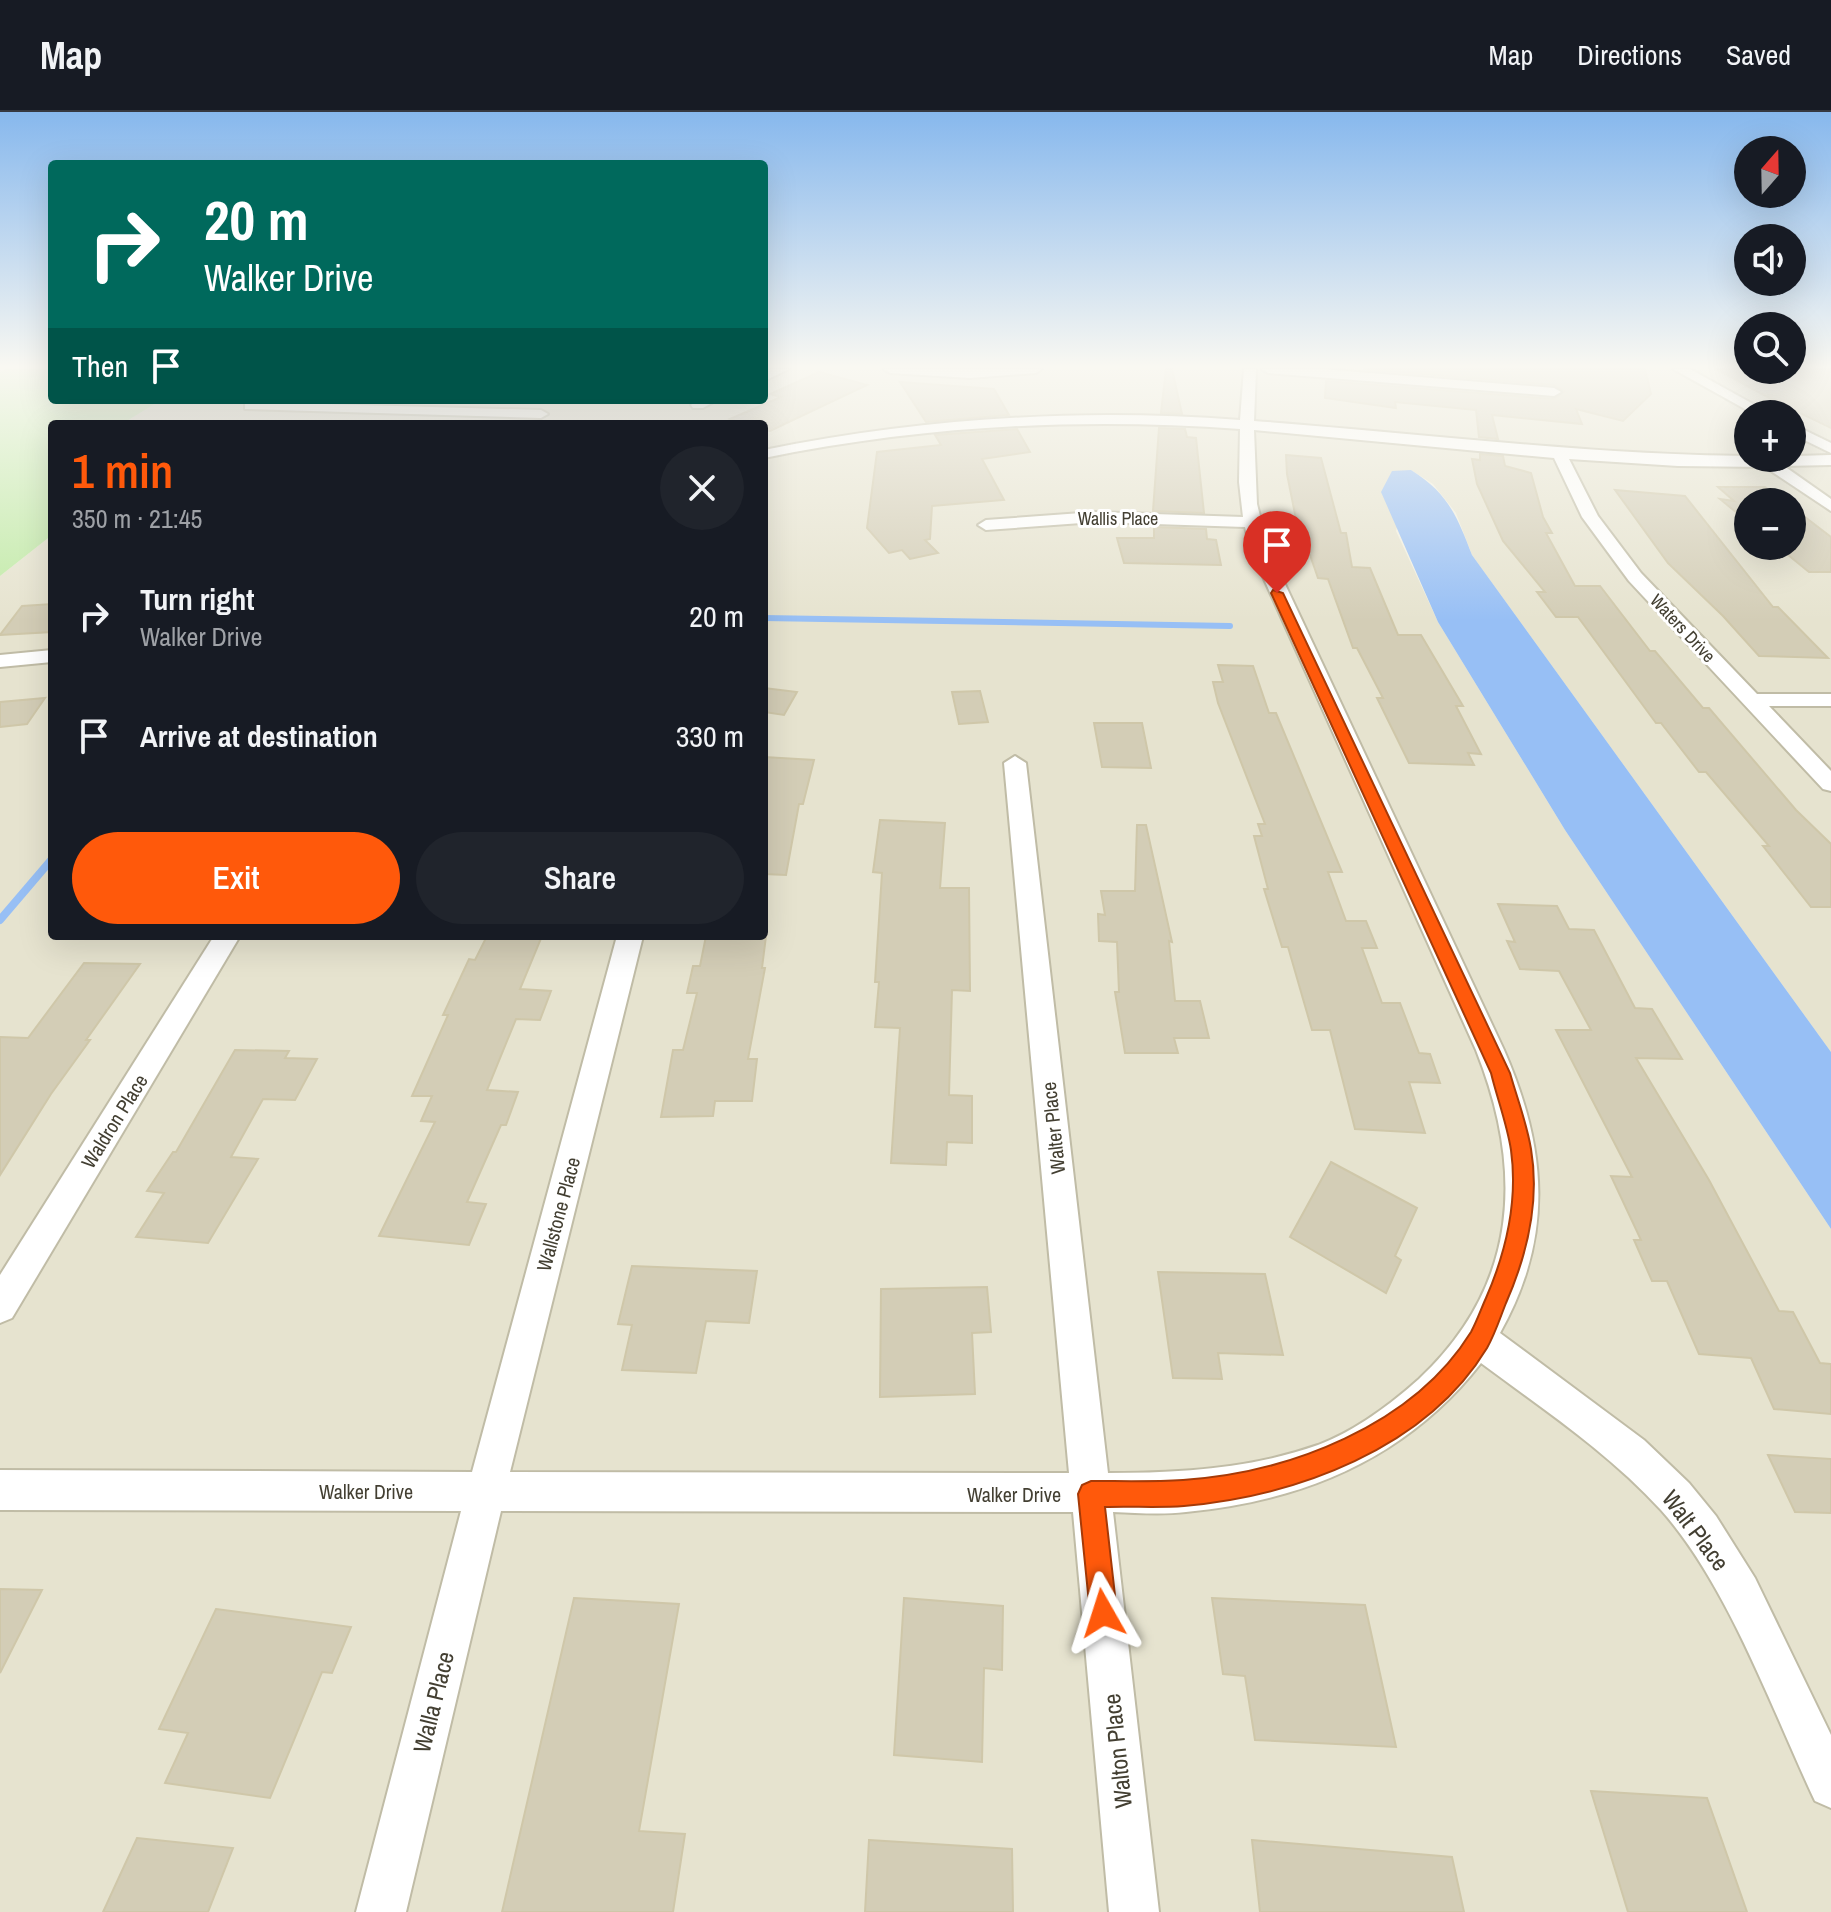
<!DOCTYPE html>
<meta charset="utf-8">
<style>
body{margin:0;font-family:"Archivo Narrow",sans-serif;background:#20242c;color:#f1f3f6;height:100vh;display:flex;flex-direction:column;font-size:30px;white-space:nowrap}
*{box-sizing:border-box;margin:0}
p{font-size:26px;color:#9ea1a6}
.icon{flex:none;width:44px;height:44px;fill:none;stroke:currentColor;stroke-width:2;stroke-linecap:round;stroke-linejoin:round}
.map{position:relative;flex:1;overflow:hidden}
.drawer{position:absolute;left:48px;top:308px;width:720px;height:520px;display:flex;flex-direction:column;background:#171b24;border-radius:8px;box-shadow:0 8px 32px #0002}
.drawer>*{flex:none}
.top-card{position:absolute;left:48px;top:48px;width:720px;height:244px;border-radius:8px;box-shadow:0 8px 32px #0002;background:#00695c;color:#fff;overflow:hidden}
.needle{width:52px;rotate:20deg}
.fabs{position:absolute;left:1734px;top:24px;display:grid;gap:16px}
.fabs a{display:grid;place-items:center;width:72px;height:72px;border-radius:50%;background:#171b24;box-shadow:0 8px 32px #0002;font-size:40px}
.pin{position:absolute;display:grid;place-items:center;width:68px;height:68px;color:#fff;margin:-82px -34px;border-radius:50% 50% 50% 0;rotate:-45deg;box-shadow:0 0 8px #0007}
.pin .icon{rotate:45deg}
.me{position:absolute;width:88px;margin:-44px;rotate:354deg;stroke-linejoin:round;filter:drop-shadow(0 0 6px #0008)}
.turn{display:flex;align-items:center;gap:28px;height:168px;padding:0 24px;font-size:36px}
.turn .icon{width:104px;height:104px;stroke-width:2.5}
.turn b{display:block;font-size:56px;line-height:68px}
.then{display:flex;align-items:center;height:76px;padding:0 24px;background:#0003;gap:16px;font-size:30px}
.round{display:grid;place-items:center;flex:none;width:84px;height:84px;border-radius:42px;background:#20242c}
.head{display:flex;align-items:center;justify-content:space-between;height:136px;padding:0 24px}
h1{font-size:48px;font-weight:600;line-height:60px;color:#ff590b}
.cta{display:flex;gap:16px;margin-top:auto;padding:16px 24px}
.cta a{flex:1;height:92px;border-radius:48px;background:#ff590b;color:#fff;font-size:32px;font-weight:600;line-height:92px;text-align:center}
.cta a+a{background:#20242c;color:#f1f3f6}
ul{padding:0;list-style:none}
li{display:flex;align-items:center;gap:24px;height:120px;padding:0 24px}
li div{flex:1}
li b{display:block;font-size:30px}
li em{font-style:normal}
header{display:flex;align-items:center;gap:48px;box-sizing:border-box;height:112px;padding:0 40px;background:#171b24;border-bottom:2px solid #363941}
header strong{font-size:38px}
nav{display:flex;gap:44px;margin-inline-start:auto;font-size:28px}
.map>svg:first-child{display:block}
.residential{fill:#e6e3cf;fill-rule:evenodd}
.green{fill:#c0eaa6}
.water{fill:#97bff5}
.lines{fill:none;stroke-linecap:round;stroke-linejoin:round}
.stream-far1{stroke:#97bff5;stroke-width:6}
.stream{stroke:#97bff5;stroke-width:8}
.building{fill:#d3cdb6;stroke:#cfc7a9;stroke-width:2}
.minor-casing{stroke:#c0bca6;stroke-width:4}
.minor{fill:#fff;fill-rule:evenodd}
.route{fill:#ff590b;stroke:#a63a07;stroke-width:2}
.labels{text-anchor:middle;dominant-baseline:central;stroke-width:6;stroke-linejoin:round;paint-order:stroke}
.far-street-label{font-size:18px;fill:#433f32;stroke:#fff}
.street-label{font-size:20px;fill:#433f32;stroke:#fff}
.near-street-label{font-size:24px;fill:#433f32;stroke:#fff}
</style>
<header>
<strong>Map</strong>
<nav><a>Map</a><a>Directions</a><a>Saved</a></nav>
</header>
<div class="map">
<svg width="1831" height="1800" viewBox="0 0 1831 1800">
<rect width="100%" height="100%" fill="#f2f0e1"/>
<!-- residential -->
<path class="residential" d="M 764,257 L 1831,257 L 1831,940 L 1472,443 L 1456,401 L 1433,372 L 1411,358 L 1396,419 L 1438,510 L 1565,718 L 1831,1117 L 1831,1800 L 0,1800 L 0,464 L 52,423 L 52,824 L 764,824 L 764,312 L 122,312 L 161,288 L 764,288 ZM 1748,302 L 1792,302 L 1792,346 L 1748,346 ZM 1748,390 L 1792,390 L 1792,434 L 1748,434 Z"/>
<!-- green -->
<path class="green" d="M 5,257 L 52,257 L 52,288 L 161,288 L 122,312 L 52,312 L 52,423 L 0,464 L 0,260 Z"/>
<!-- water -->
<path class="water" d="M 1411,358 C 1448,381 1457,404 1472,443 L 1831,940 L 1831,1117 L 1565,718 L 1438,510 L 1381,380 L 1392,359 Z"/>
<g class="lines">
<!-- stream-far1 -->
<path class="stream-far1" d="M 764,506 L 1230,514"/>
<!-- stream -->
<path class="stream" d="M 0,808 L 52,747"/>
</g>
<!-- building -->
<g class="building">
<path d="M 1166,257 L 1172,257 L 1182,302 L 1161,301 Z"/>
<path d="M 1363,257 L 1645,257 L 1651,282 L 1623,309 L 1576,297 L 1582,312 L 1492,303 L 1498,327 L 1479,325 L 1476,298 L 1395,290 L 1396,296 L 1325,286 L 1326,269 L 1554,287 L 1564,279 L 1554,273 Z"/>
<path d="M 1716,257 L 1831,257 L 1831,316 L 1775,289 Z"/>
<path d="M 819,260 L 867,273 L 770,319 L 764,318 L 764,312 L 745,312 L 730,307 L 781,285 L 770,282 Z"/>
<path d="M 900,270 L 994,277 L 1009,303 L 926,310 Z"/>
<path d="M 1159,316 L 1185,317 L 1187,325 L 1196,326 L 1204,401 L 1153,399 Z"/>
<path d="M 1017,317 L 1030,340 L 982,347 L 1004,388 L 932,394 L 930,427 L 925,428 L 938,441 L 910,447 L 902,438 L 889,441 L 867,416 L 877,340 L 941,333 L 935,323 Z"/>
<path d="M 1480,342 L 1503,344 L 1505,354 L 1531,361 L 1543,405 L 1552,421 L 1546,421 L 1575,474 L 1600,474 L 1650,539 L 1655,539 L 1703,596 L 1709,596 L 1796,698 L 1831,732 L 1831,795 L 1811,795 L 1763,734 L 1769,734 L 1706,660 L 1699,660 L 1661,611 L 1656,611 L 1578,505 L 1556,505 L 1537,480 L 1545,480 L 1503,429 L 1477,372 L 1472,347 L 1480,348 Z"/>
<path d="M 1286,343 L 1321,346 L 1341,421 L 1346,421 L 1352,455 L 1370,456 L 1398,523 L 1421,523 L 1463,594 L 1456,594 L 1481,642 L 1468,641 L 1474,653 L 1409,651 L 1377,586 L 1383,586 L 1357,536 L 1353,536 L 1328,467 L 1318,466 L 1310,443 L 1307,442 L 1303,412 L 1297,412 L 1287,362 Z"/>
<path d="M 1718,375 L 1765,375 L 1785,390 L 1748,390 L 1748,410 L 1720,387 L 1734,389 Z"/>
<path d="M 1615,378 L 1685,384 L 1773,495 L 1778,495 L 1828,546 L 1759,544 L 1723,504 L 1668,451 Z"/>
<path d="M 1792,395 L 1831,425 L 1831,460 L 1809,460 L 1777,434 L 1792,434 Z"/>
<path d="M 1154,415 L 1206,417 L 1207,427 L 1216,428 L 1221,453 L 1124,451 L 1117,426 L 1154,426 Z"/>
<path d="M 52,492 L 52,520 L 0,523 L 22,494 Z"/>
<path d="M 1218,553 L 1253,554 L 1269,601 L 1276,601 L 1342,760 L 1328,760 L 1346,809 L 1366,809 L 1377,836 L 1362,836 L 1382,891 L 1400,891 L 1419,941 L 1430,942 L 1440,971 L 1409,970 L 1425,1021 L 1355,1017 L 1330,918 L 1312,918 L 1288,835 L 1282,835 L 1264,777 L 1268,777 L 1254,724 L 1262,724 L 1258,712 L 1265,712 L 1218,591 L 1213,570 L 1223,570 Z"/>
<path d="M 764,576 L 797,580 L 784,603 L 764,600 Z"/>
<path d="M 980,579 L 988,610 L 959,612 L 952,580 Z"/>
<path d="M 45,586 L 27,612 L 0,615 L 0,590 Z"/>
<path d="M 1094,611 L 1142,611 L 1151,656 L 1102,655 Z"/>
<path d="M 764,645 L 814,648 L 803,692 L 799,692 L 786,763 L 764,762 Z"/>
<path d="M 880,708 L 945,711 L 940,776 L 969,776 L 970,879 L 952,878 L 949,983 L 972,984 L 972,1031 L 947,1030 L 946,1053 L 891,1051 L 900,916 L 875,915 L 879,870 L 875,870 L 882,761 L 873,760 Z"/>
<path d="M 1137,713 L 1146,713 L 1172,830 L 1169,829 L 1175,889 L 1200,889 L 1209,926 L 1174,926 L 1178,941 L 1125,941 L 1115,880 L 1119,880 L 1117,830 L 1099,829 L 1098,802 L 1105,803 L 1101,779 L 1135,779 Z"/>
<path d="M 1498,792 L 1557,794 L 1569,817 L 1594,818 L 1635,896 L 1652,897 L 1682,947 L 1636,946 L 1709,1068 L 1779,1199 L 1793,1200 L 1820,1251 L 1831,1252 L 1831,1302 L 1774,1297 L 1751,1246 L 1699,1242 L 1667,1169 L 1652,1169 L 1634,1128 L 1641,1128 L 1611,1064 L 1632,1065 L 1556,918 L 1591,918 L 1559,859 L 1520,857 L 1507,829 L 1515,830 Z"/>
<path d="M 487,824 L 542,824 L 520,877 L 551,879 L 540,908 L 516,907 L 487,978 L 518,980 L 506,1013 L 501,1013 L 467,1090 L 486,1092 L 469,1133 L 379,1124 L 435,1010 L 421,1009 L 432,984 L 412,984 L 448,903 L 443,903 L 469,847 L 475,848 Z"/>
<path d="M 706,824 L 766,824 L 762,856 L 765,856 L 748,947 L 757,947 L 752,989 L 715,989 L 713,1004 L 661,1005 L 673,938 L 683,938 L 697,881 L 687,881 L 693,854 L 700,854 Z"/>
<path d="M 84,851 L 140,852 L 86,928 L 90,928 L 51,982 L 0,1063 L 0,925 L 28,926 Z"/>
<path d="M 235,938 L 289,939 L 285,946 L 317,947 L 295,988 L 263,987 L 231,1045 L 258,1047 L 208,1131 L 136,1125 L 164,1081 L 147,1079 L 173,1040 L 176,1040 Z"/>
<path d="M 1331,1050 L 1417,1096 L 1395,1144 L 1401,1148 L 1386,1181 L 1290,1125 Z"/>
<path d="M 632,1154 L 757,1159 L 749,1211 L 706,1209 L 696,1261 L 622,1258 L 632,1213 L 618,1212 Z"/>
<path d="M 1158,1160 L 1265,1162 L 1283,1243 L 1218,1241 L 1222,1267 L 1173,1266 Z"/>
<path d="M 987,1175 L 991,1220 L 972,1221 L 975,1282 L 880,1285 L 881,1177 Z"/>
<path d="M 1768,1343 L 1831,1347 L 1831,1401 L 1795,1400 Z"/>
<path d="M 0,1477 L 42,1478 L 0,1561 Z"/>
<path d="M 574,1486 L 679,1492 L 639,1719 L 685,1722 L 673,1800 L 502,1800 Z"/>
<path d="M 904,1486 L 1003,1494 L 1002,1558 L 984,1556 L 982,1650 L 894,1643 Z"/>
<path d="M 1212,1486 L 1365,1493 L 1396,1635 L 1255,1628 L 1245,1564 L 1223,1562 Z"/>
<path d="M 216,1497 L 351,1515 L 332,1561 L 322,1560 L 270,1686 L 165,1671 L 188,1621 L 159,1617 Z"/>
<path d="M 1591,1679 L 1707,1686 L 1747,1800 L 1628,1800 Z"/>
<path d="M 137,1726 L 233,1736 L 208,1800 L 103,1800 Z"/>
<path d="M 869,1728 L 1012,1737 L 1013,1800 L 865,1800 Z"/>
<path d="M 1252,1728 L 1452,1745 L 1464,1800 L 1260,1800 Z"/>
</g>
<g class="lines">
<!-- minor casing -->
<g class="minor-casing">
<g id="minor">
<path d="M 771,257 L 789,257 L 764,269 L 764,260 Z"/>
<path d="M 884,257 L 1042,257 L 1036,261 L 970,266 L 890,261 Z"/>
<path d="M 1244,257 L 1256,257 L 1254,309 C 1447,323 1639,350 1831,343 L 1831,353 L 1784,354 L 1831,387 L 1831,399 L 1765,355 L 1678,354 L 1569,347 L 1598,404 L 1641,461 L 1757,582 L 1831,582 L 1831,594 L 1769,594 L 1831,659 L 1831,679 L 1823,677 L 1629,469 L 1582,405 L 1554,346 L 1254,318 L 1257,392 L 1268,436 L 1504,938 C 1547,1036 1554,1125 1500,1221 L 1644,1328 L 1689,1371 L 1716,1404 L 1755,1466 L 1831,1623 L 1831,1696 L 1815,1689 C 1772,1598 1728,1473 1661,1398 C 1608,1340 1543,1297 1481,1251 C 1407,1346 1304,1389 1186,1400 C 1162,1403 1137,1401 1113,1400 L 1159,1800 L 1109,1800 L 1073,1400 L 501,1399 L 406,1800 L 356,1800 L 461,1399 L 0,1398 L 0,1358 L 472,1360 L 617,824 L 643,824 L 510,1360 L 1069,1361 L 1004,651 L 1015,644 L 1026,651 L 1108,1361 C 1179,1361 1250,1357 1318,1333 C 1355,1319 1390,1293 1419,1267 C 1519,1173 1524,1059 1476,938 L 1250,436 L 1245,415 L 1095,410 L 986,418 L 978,413 L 986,408 L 1095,400 L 1243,405 L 1239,370 L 1240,317 C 1079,305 921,314 764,346 L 764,338 C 922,306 1080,296 1240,308 Z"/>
<path d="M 1262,257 L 1321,257 L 1554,276 L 1561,280 L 1554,284 L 1268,261 Z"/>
<path d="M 1673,257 L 1690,257 L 1771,302 L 1754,302 Z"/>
<path d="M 698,288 L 717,288 L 703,296 L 693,296 L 691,293 Z"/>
<path d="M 250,290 L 541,298 L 548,302 L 541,306 L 245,297 L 245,291 Z"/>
<path d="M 1792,312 L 1831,331 L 1831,341 L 1792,322 Z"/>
<path d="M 52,538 L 52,550 L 0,555 L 0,543 Z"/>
<path d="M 214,824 L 240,824 L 12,1206 L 0,1211 L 0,1163 Z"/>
</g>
</g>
<!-- minor -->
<use href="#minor" class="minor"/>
</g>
<!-- sky -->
<linearGradient id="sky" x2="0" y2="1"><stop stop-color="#87b8ed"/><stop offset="0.5" stop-color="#f9f8f2"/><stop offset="1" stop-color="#f9f8f2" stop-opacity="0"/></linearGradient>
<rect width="1831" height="509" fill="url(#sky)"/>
<!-- route -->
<path class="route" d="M 1273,478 L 1283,481 L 1510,961 C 1517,986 1527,1012 1531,1037 C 1540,1090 1527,1143 1506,1191 C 1500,1206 1495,1222 1487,1236 C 1426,1337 1296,1384 1184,1394 C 1158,1396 1131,1394 1105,1395 L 1117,1501 L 1113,1511 L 1103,1515 L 1094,1511 L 1090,1501 L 1078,1382 L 1082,1373 L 1091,1369 C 1121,1369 1152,1370 1183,1368 C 1288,1361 1413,1314 1471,1220 C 1477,1209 1481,1197 1486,1186 C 1506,1140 1518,1089 1511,1038 C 1507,1012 1497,986 1491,961 L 1271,481 Z"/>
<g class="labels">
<!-- far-street labels -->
<g class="far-street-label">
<text x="1118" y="406">Wallis Place</text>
<text transform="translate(1683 516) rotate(47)">Waters Drive</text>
</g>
<!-- street labels -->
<g class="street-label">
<text transform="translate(114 1009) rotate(-58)">Waldron Place</text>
<text transform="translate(1053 1016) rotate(-96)">Walter Place</text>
<text transform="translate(558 1102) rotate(-75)">Wallstone Place</text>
<text x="366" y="1379">Walker Drive</text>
<text x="1014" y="1382">Walker Drive</text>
</g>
<!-- near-street labels -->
<g class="near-street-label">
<text transform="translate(1696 1418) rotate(53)">Walt Place</text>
<text transform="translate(433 1590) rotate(-76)">Walla Place</text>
<text transform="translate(1117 1639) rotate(-96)">Walton Place</text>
</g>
</g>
</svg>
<div class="fabs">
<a><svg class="needle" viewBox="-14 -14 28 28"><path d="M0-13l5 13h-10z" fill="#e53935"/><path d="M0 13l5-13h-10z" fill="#9ea1a6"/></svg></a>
<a><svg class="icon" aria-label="sound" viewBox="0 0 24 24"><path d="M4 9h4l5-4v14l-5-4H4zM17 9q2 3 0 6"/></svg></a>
<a><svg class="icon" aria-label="search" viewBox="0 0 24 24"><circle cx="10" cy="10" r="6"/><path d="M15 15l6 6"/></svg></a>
<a>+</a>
<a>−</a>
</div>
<div class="pin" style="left:1277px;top:481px;background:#d93025"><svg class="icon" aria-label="arrive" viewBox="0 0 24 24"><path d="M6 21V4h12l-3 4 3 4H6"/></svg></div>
<svg class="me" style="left:1103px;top:1501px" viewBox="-20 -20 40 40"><path d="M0-17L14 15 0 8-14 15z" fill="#ff590b" stroke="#fff" stroke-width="4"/></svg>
<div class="top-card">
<div class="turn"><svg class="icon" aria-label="right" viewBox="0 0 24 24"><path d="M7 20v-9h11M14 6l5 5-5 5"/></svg><div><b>20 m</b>Walker Drive</div></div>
<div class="then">Then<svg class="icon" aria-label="arrive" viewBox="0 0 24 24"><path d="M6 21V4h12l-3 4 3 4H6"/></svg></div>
</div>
<section class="drawer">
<div class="head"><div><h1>1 min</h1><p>350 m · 21:45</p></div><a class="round"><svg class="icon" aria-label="close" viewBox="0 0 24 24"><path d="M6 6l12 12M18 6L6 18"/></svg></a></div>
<ul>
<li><svg class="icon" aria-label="right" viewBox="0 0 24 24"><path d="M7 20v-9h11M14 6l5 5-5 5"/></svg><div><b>Turn right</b><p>Walker Drive</p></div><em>20 m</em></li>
<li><svg class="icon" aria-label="arrive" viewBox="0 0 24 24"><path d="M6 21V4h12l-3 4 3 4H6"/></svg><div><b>Arrive at destination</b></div><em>330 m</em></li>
</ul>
<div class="cta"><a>Exit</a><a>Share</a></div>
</section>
</div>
